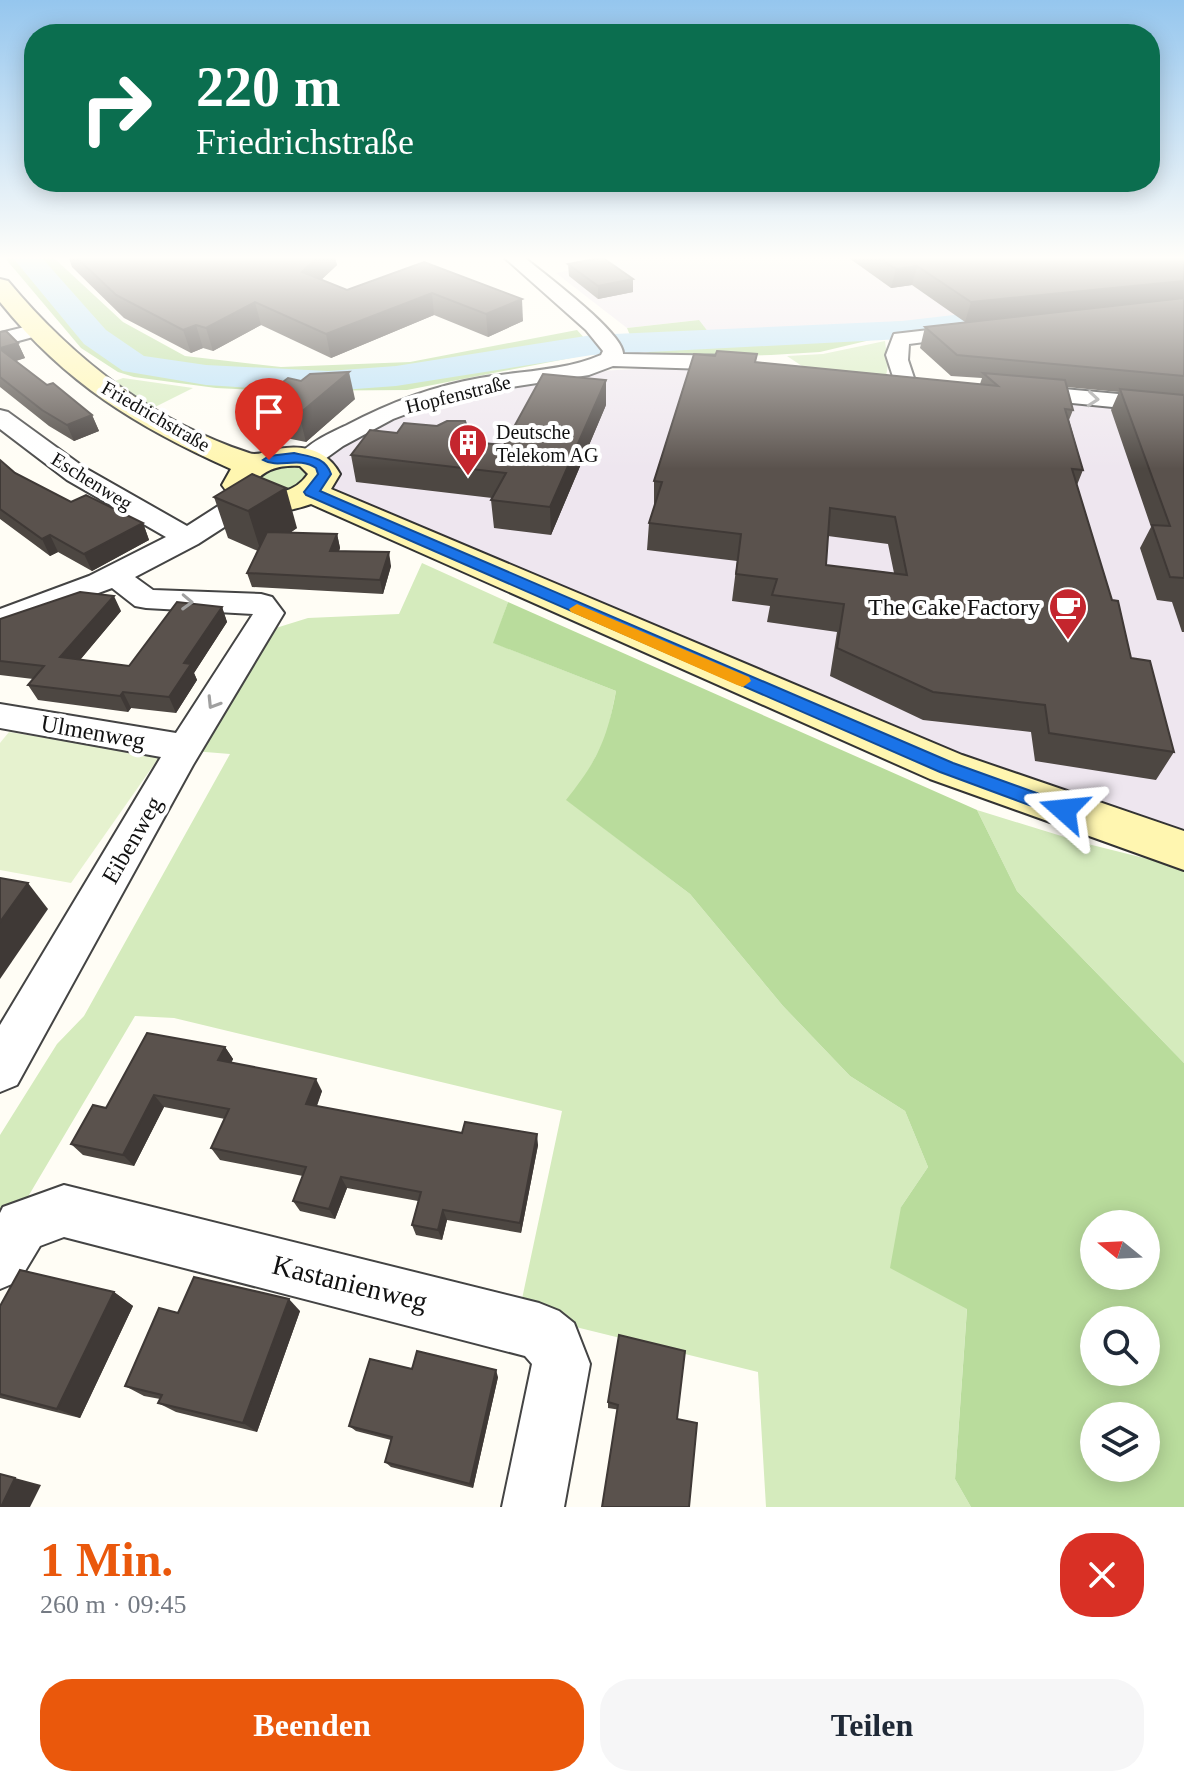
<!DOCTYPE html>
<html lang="de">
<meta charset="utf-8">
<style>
body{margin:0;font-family:Georgia,serif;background:#f6f6f7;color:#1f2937;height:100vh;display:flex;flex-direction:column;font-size:30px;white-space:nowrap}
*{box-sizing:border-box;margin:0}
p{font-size:26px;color:#747a83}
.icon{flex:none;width:44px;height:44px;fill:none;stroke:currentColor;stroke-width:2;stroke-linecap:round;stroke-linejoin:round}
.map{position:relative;height:1507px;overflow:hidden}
.side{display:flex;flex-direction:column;background:#fff;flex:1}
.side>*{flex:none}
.hud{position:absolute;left:24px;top:24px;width:1136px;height:168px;border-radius:32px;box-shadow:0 4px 20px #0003;background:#0b6e4f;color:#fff;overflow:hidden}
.needle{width:52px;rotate:288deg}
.tools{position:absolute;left:1080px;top:1210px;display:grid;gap:16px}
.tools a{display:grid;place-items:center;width:80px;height:80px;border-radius:50%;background:#fff;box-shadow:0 4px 20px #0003;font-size:40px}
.pin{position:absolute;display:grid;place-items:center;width:68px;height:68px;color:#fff;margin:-82px -34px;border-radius:50% 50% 50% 0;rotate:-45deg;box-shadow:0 0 8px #0007}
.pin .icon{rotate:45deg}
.me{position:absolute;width:88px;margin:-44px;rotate:288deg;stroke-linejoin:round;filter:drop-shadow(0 0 6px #0008)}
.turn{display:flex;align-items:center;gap:28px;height:168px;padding:0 40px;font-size:36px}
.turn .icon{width:104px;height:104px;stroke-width:2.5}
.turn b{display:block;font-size:56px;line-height:68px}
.round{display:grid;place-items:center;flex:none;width:84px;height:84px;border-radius:32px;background:#f6f6f7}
.summary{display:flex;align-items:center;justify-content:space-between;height:136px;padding:0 40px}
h1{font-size:48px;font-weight:700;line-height:60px;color:#ea580c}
.primary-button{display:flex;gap:16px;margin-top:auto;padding:16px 40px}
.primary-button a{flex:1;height:92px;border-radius:32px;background:#ea580c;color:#fff;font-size:32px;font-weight:700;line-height:92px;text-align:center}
.primary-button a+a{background:#f6f6f7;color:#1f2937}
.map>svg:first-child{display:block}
.industrial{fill:#eee6ef}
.green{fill:#d5ebbd}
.forest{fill:#b9dc9c;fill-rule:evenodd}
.pitch{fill:#e6f2cf}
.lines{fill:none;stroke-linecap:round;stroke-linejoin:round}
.river{fill:#b9e0f7;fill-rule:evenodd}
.minor-casing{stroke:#444;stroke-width:4}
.secondary-casing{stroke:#333;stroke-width:4}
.minor{fill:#fff;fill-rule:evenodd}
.secondary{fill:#fff6b0;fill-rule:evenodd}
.wall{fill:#4d4742;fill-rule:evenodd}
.shaded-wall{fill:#3f3936}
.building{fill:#5a524d;stroke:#3f3936;stroke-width:2;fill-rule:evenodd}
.oneway{stroke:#a0a0a0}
.route{fill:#1a73e8;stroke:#114b97;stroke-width:2}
.slow{fill:#f59e0b}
.labels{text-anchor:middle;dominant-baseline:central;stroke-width:8;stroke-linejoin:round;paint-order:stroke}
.far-street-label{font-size:20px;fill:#111;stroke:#fff}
.far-poi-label{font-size:20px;fill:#111;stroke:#fff;text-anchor:start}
.poi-label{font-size:24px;fill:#111;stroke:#fff;text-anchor:end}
.street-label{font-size:24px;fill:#111;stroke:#fff}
.near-street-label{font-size:28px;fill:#111;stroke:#fff}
</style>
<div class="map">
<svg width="1184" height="1507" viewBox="0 0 1184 1507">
<rect width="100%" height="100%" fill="#fffdf5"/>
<!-- industrial -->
<g class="industrial">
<path d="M 630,258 L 982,258 L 961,319 L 708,333 L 698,320 L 627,328 L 556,273 Z"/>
<path d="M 691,366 L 1184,409 L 1184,851 L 311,492 L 309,459 L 430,397 L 599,371 Z"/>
</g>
<!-- green -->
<g class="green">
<path d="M 885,341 L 888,365 L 886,376 L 802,366 L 787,356 L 823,354 Z"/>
<path d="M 123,378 L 193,388 L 147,411 L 107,384 Z"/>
<path d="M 278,462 L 315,468 L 293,494 L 251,475 Z"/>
<path d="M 422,563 L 508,602 L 494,643 L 616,691 L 607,735 L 586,775 L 567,800 L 690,894 L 783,1006 L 850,1076 L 905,1111 L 928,1167 L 901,1207 L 967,1308 L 955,1479 L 971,1507 L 766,1507 L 758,1372 L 519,1313 L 562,1111 L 174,1018 L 135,1016 L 0,1244 L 0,1135 L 57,1044 L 84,1016 L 230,754 L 193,751 L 263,632 L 308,618 L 399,614 Z"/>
<path d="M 977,810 L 1084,843 L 1184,868 L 1184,1063 L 1017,891 Z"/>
</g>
<!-- forest -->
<g class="forest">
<path d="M 5,258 L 54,258 L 123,322 L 185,356 L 281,367 L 410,362 L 577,330 L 587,341 L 587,350 L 581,356 L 407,390 L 273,391 L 216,388 L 134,377 L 118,372 L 81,348 Z"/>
<path d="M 1009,315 L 879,329 L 883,337 L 820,352 L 771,355 L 668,357 L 636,350 L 627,328 L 699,320 L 709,333 Z"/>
<path d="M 508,602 L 977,810 L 1017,891 L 1184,1063 L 1184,1507 L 971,1507 L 955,1479 L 967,1309 L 890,1268 L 901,1207 L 928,1167 L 905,1111 L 850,1076 L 783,1006 L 690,894 L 566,800 C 597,761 607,740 616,691 L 493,643 ZM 1146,1224 L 1146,1276 L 1094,1276 L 1094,1224 ZM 1094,1320 L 1146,1320 L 1146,1372 L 1094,1372 ZM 1094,1416 L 1146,1416 L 1146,1468 L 1094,1468 Z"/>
</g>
<!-- pitch -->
<path class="pitch" d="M 9,732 L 160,756 L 71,883 L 0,870 L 0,743 Z"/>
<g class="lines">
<!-- river -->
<path class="river" d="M 13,258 L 42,258 L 106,330 L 144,356 L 206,365 L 328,371 L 396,366 L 592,335 L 902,321 L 1092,299 L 1184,284 L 1184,302 L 1092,317 L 902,339 L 592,355 L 396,386 L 328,391 L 268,389 L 206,385 L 123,371 L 84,344 Z"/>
<!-- minor casing -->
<g class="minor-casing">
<g id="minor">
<path d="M 505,258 L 525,258 C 543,273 625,334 623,354 L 739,356 L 750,363 L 739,370 L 613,366 L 589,375 L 478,392 L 438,402 L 393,419 L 343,446 L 318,464 L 300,464 L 296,459 C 307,443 330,433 347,425 C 389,403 433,386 480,378 C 520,371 564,371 601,355 L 603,351 L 586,330 Z"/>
<path d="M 37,324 L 47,330 L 44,334 L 0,346 L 0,333 Z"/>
<path d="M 972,325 L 982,331 L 979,335 L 909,344 L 908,360 L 915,381 L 912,386 L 896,386 L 886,355 L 894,334 Z"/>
<path d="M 1020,385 L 1184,400 L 1184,414 L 1012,397 L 1008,392 L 1012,387 Z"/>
<path d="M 0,410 L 8,412 L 85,468 L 187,526 L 240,492 L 260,492 L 263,498 L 260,504 L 198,544 L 135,577 L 153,590 L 261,594 L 272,597 L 284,613 L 193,765 L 17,1085 L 0,1092 L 0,1025 L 161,757 L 0,728 L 0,704 L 176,733 L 253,614 L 146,608 L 135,606 L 112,588 L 0,629 L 0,609 L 89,576 L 166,537 L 67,480 L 0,429 Z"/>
<path d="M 64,1185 L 539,1303 L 559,1311 L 574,1323 L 590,1364 L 564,1507 L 502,1507 L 532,1364 L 525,1356 L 64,1237 L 40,1246 L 19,1281 L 0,1289 L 0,1213 L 3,1207 Z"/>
</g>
</g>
<!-- secondary casing -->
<g class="secondary-casing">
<path id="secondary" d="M 0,279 L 8,281 C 72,358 152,421 249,453 C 256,456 264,452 272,450 C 300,444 326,448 340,474 L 331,489 L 962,755 L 1184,831 L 1184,870 L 930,779 L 311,504 C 276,516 244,518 222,485 L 231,469 C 137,427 65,383 0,302 ZM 300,466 L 308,474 C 296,492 271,499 254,484 C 264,468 282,465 300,466 Z"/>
</g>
<!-- minor -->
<use href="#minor" class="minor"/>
<!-- secondary -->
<use href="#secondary" class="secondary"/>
</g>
<!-- wall -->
<g class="wall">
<path d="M 69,258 L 335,258 L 337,265 L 321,280 L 347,290 L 424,262 L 523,321 L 488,337 L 434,315 L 331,358 L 261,325 L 213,351 L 203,348 L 191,353 L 124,318 L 72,267 Z"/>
<path d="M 849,258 L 1184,258 L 1184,632 L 1182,632 L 1172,602 L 1157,600 L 1140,548 L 1151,527 L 1111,410 L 1119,392 L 1066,387 L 1073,410 L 1069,420 L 1083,470 L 1077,485 L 1112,600 L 1131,658 L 1174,752 L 1156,780 L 1035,761 L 1031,732 L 923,720 L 830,676 L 837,632 L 767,622 L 770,606 L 732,601 L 737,561 L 647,550 L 649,523 L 654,508 L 654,481 L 756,362 L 980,384 L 982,378 L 951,376 L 920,348 L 925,327 L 965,322 L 912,285 L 891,288 ZM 828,536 L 888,544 L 894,573 L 826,565 Z"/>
<path d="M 568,264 L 633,292 L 598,299 L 569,276 Z"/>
<path d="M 0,332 L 18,343 L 25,358 L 16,361 L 47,385 L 92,415 L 99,431 L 74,441 L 49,426 L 0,387 Z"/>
<path d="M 355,399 L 306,442 L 261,433 L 253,405 Z"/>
<path d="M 606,405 L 551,535 L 494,528 L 491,500 L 492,498 L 356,482 L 351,455 L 472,442 L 504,445 Z"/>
<path d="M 0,460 L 15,473 L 71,502 L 143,523 L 149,540 L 92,571 L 58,552 L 50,556 L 0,519 Z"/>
<path d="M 214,497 L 297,528 L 290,533 L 337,534 L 340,548 L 339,551 L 391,566 L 383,594 L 252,587 L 247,573 L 258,551 L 228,538 Z"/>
<path d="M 222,607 L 227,622 L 194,673 L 197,680 L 176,713 L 131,708 L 128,712 L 38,700 L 28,685 L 33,679 L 0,675 L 0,619 L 121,611 L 80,660 L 129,666 Z"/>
<path d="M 225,1047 L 233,1059 L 231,1063 L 322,1091 L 317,1106 L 462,1133 L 538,1145 L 521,1233 L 447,1220 L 442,1240 L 416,1235 L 412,1225 L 418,1201 L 347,1188 L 335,1219 L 300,1211 L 293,1201 L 303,1176 L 220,1160 L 211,1148 L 225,1119 L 164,1107 L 134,1166 L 83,1155 L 71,1144 L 106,1108 Z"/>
<path d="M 114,1292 L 133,1306 L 80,1418 L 0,1398 L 0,1306 Z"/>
<path d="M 300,1311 L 257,1432 L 176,1412 L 158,1403 L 160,1399 L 144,1396 L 125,1386 L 178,1313 Z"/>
<path d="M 412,1369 L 498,1377 L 473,1488 L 391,1467 L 385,1462 L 391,1440 L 356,1431 L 349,1426 Z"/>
<path d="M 608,1402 L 677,1419 L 608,1408 Z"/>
</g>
<!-- shaded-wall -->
<g class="shaded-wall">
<path d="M 317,258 L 335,258 L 337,265 L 306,294 L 302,272 Z"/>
<path d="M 917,266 L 912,285 L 891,288 L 896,269 Z"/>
<path d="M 633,279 L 633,292 L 598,299 L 598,286 Z"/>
<path d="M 1184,281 L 1184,300 L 965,322 L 971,302 Z"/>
<path d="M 432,293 L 434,315 L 331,358 L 326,334 Z"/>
<path d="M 522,299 L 523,321 L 488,337 L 486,314 Z"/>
<path d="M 255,302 L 261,325 L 213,351 L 206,328 Z"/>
<path d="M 196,325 L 203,348 L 191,353 L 183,330 Z"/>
<path d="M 18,343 L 25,358 L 6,364 L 0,348 Z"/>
<path d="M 349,372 L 355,399 L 306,442 L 299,414 Z"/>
<path d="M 606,380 L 606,405 L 551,535 L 550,507 Z"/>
<path d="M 92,415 L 99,431 L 74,441 L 67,425 Z"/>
<path d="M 286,488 L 297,528 L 261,552 L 248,511 Z"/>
<path d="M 143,523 L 149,540 L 92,571 L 84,554 Z"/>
<path d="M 337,534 L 340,548 L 334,565 L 330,551 Z"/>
<path d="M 50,535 L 58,552 L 50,556 L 42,539 Z"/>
<path d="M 389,552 L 391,566 L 383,594 L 380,580 Z"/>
<path d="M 114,596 L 121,611 L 69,673 L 60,657 Z"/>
<path d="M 222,607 L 227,622 L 194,673 L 197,680 L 176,713 L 169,697 L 184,663 Z"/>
<path d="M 123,692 L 131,708 L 128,712 L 120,696 Z"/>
<path d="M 28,883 L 48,909 L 0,979 L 0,922 Z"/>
<path d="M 225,1047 L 233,1059 L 226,1073 L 218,1060 Z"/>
<path d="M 316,1079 L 322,1091 L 313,1115 L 306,1104 Z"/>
<path d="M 154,1095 L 164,1107 L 134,1166 L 123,1155 Z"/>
<path d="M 537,1134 L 538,1145 L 521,1233 L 520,1223 Z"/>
<path d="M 341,1177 L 347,1188 L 335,1219 L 329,1209 Z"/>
<path d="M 443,1210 L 447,1220 L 442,1240 L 438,1230 Z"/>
<path d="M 114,1292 L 133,1306 L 80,1418 L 57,1409 Z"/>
<path d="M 289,1299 L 300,1311 L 257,1432 L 243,1423 Z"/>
<path d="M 496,1370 L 498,1377 L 473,1488 L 470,1484 Z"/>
<path d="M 15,1478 L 41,1485 L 30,1507 L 1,1507 Z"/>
</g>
<!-- building -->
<g class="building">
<path d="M 77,258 L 317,258 L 302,272 L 347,290 L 424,262 L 522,299 L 486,314 L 432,293 L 326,334 L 255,302 L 206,328 L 196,325 L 183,330 L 116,295 Z"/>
<path d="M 600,258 L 603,258 L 633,279 L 598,286 L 568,264 Z"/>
<path d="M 879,258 L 1184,258 L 1184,281 L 971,302 L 917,266 L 896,269 Z"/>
<path d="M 1184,298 L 1184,376 L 957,355 L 925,327 Z"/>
<path d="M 6,331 L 18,343 L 0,348 L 0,332 Z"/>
<path d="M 0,349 L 47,385 L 53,383 L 92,415 L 67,425 L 42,410 L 0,377 Z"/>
<path d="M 717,351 L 757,354 L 755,362 L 998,386 L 983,373 L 1065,380 L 1073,410 L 1065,409 L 1083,470 L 1072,469 L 1112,600 L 1118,601 L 1131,658 L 1150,661 L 1174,752 L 1049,733 L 1045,705 L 933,692 L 837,648 L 844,604 L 772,595 L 777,579 L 736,574 L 741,534 L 649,523 L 662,482 L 654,481 L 694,354 L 715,356 ZM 830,508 L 895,517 L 907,575 L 826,565 Z"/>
<path d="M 349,372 L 299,414 L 253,405 L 288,378 L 301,381 L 310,374 Z"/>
<path d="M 543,374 L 606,380 L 550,507 L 491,500 L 506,473 L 351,455 L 370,430 L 397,433 L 404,423 L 437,426 L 447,421 L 465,421 L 472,442 L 504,445 Z"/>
<path d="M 1120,389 L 1184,395 L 1184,578 L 1170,577 L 1152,525 L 1170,526 Z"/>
<path d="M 0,460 L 15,473 L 71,502 L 86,495 L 143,523 L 84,554 L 50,535 L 42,539 L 0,509 Z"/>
<path d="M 252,474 L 286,488 L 248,511 L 214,497 Z"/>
<path d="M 267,532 L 337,534 L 330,551 L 389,552 L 380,580 L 247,573 Z"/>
<path d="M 80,592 L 114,596 L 60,657 L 129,666 L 177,602 L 222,607 L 184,663 L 191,664 L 169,697 L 123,692 L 120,696 L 28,685 L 44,666 L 0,661 L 0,619 Z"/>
<path d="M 0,878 L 28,883 L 0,922 Z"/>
<path d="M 147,1033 L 225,1047 L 218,1060 L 316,1079 L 306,1104 L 462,1133 L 465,1122 L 537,1134 L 520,1223 L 443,1210 L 438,1230 L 412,1225 L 421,1192 L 341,1177 L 329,1209 L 293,1201 L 306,1167 L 211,1148 L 229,1109 L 154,1095 L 123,1155 L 71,1144 L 93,1105 L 106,1108 Z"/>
<path d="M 20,1270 L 114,1292 L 57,1409 L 0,1394 L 0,1306 Z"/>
<path d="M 194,1277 L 289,1299 L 243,1423 L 158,1403 L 162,1395 L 125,1386 L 159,1308 L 178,1313 Z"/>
<path d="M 619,1335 L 685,1351 L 677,1419 L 697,1423 L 689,1507 L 602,1507 L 618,1405 L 608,1402 Z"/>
<path d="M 417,1351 L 496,1370 L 470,1484 L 385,1462 L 392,1437 L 349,1426 L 370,1359 L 412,1369 Z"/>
<path d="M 0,1474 L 15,1478 L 1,1507 L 0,1507 Z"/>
</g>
<!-- one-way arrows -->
<defs><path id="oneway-chevron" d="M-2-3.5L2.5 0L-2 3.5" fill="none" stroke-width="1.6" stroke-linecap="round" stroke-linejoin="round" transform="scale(2)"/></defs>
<g class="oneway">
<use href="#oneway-chevron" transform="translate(1093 399) rotate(5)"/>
<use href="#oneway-chevron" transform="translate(187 602) rotate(2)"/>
<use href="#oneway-chevron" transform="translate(213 703) rotate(122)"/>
</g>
<!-- sky -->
<linearGradient id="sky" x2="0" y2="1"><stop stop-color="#95c6ee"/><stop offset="0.55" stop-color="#fffefa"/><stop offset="1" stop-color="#fffefa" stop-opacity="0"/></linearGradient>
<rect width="1184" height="469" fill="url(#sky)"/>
<!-- route -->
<path class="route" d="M 294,453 C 311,457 325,457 331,474 L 320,491 L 953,763 L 1070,805 L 1073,810 L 1070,815 L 1064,818 L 940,772 L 306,495 L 304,492 L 318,474 L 316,468 C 299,456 278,469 263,460 L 269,456 Z"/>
<!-- slow -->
<path class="slow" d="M 577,604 L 749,677 L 751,681 L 743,687 L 737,685 L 571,612 L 569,609 Z"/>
<!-- icons -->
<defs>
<g id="building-pin" transform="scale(2)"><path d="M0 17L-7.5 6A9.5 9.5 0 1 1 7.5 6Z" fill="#c4262e" stroke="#fff"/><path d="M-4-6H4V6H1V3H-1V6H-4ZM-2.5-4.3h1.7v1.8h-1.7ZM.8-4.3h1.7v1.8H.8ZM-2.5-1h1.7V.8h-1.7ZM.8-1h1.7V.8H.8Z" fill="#fff"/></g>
<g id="cafe-pin" transform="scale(2)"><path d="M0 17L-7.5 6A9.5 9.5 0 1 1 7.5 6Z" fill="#c4262e" stroke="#fff"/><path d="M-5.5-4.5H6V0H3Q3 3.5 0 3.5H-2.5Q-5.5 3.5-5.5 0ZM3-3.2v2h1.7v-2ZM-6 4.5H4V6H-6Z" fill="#fff"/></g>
</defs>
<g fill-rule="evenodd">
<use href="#building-pin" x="468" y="443"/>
<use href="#cafe-pin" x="1068" y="607"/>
</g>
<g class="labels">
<!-- far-street labels -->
<g class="far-street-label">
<text transform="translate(458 394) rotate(-14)">Hopfenstraße</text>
<text transform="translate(156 416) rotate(30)">Friedrichstraße</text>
<text transform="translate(92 481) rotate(32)">Eschenweg</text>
</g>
<!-- far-poi labels -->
<g class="far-poi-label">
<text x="496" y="432">Deutsche<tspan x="496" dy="23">Telekom AG</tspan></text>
</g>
<!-- poi labels -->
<g class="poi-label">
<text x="1040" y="607">The Cake Factory</text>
</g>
<!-- street labels -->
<g class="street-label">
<text transform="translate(93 732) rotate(10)">Ulmenweg</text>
<text transform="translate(132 840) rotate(-60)">Eibenweg</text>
</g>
<!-- near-street labels -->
<g class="near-street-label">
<text transform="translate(350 1283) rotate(14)">Kastanienweg</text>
</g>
</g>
</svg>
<div class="tools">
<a><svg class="needle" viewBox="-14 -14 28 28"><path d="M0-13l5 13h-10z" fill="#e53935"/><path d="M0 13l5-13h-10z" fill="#747a83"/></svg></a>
<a><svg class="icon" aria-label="search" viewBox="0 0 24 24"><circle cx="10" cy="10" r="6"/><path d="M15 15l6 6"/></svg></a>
<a><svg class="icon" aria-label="layers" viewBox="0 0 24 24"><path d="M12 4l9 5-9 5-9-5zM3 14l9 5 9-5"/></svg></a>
</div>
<div class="pin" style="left:269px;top:460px;background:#d93025"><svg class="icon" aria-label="arrive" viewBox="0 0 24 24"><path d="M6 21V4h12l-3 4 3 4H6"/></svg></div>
<svg class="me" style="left:1064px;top:810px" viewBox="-20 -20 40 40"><path d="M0-17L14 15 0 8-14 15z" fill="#1a73e8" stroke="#fff" stroke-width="4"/></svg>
<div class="hud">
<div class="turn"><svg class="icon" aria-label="right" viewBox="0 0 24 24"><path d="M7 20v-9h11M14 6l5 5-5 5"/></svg><div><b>220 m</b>Friedrichstraße</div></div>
</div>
</div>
<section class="side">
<div class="summary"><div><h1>1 Min.</h1><p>260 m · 09:45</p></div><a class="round" style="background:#d93025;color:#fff"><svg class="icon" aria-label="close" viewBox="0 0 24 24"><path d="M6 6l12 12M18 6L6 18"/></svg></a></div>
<div class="primary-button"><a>Beenden</a><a>Teilen</a></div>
</section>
